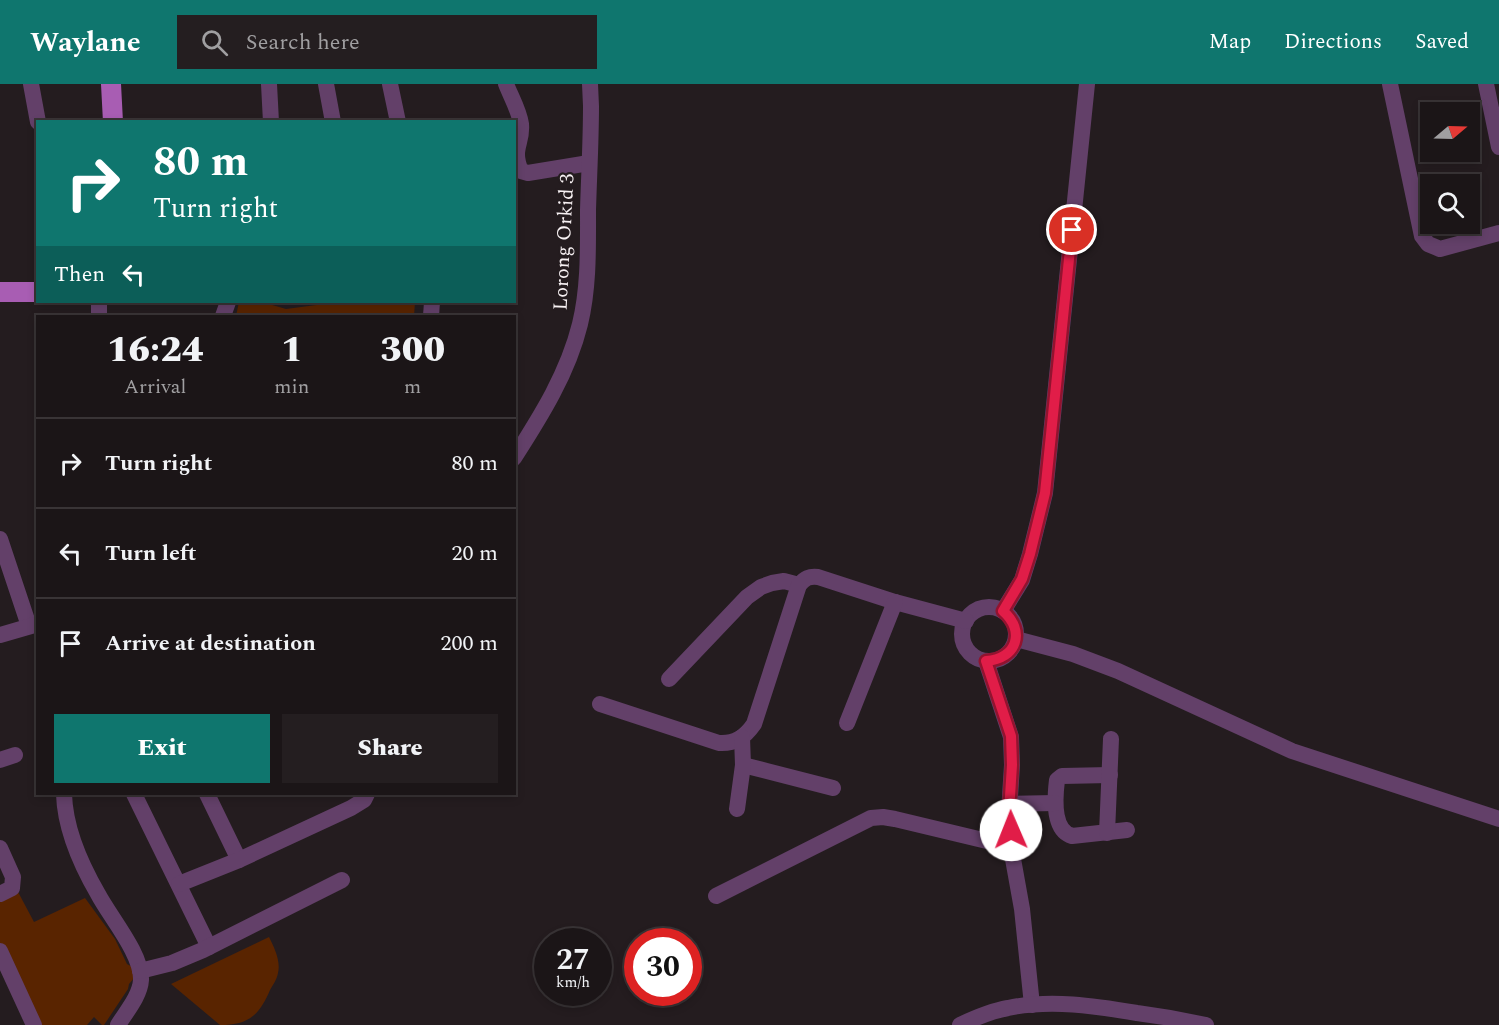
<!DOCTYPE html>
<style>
body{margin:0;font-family:Spectral,serif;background:#241e20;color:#f1f3f6;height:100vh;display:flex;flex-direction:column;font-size:22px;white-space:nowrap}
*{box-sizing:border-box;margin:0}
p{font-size:20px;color:#a09fa1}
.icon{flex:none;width:33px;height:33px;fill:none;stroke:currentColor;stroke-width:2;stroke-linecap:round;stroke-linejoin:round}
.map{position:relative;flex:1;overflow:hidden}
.sheet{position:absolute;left:36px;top:231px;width:480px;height:480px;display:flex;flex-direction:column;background:#1b1517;border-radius:0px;box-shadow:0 3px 9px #0003,0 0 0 2px #393436}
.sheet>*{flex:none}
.top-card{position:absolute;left:36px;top:36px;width:480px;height:183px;border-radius:0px;box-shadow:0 3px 9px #0003,0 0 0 2px #393436;background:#0f766e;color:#fff;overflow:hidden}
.needle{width:39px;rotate:71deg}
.buttons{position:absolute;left:1420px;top:18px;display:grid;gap:12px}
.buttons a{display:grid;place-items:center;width:60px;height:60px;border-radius:0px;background:#1b1517;box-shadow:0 3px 9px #0003,0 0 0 2px #393436;font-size:30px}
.speed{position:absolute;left:534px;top:844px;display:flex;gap:12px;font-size:30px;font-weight:700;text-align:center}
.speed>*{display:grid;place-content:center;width:78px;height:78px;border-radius:50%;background:#1b1517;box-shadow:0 3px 9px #0003,0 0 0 2px #393436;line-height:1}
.speed small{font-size:15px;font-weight:400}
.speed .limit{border:9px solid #d22;background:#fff;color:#111}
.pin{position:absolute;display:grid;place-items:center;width:51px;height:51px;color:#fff;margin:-26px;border:3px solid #fff;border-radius:50%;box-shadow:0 2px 6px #0007}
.me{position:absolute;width:66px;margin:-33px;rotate:359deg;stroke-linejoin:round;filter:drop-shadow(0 0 4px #0008)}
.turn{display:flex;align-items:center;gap:21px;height:126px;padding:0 18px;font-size:27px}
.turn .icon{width:78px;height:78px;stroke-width:2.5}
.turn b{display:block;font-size:42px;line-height:51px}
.then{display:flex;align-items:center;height:57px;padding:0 18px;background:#0003;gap:12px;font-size:22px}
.eta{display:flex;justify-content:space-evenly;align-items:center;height:102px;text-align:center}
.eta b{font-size:36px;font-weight:800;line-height:42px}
.button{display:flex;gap:12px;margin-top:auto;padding:12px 18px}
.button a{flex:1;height:69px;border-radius:0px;background:#0f766e;color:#fff;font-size:24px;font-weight:800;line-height:69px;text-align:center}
.button a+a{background:#241e20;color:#f1f3f6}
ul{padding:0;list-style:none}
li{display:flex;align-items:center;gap:18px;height:90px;padding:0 18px;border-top:2px solid #393436}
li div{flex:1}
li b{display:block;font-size:22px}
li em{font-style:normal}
header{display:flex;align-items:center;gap:36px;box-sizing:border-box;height:84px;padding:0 30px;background:#0f766e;color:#fff}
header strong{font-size:28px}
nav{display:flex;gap:33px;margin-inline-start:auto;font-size:21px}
.search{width:420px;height:54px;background:#241e20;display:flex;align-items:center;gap:15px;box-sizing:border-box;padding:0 21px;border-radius:0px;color:#a09fa1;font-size:22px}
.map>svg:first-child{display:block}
.green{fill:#592400}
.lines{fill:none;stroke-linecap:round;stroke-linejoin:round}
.minor{stroke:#634069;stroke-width:16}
.major{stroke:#a85db3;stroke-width:20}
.route-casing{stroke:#92132f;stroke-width:15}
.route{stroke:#e11d48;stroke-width:10}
.labels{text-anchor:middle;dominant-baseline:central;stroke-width:4.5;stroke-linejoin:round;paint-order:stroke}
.street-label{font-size:20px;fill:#f7f1f3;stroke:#241c1f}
</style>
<header>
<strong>Waylane</strong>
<div class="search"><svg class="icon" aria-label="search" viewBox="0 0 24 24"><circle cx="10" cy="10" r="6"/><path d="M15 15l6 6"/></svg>Search here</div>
<nav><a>Map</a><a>Directions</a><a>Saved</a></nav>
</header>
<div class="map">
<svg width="1499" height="941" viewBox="0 0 1499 941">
<rect width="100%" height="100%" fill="#241c1f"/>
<!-- green -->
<g class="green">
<path d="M 239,218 L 262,218 L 286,225 L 339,218 L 415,218 L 414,232 L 236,232 Z"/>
<path d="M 17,806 L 34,838 L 85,814 L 115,855 L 127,880 L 140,887 L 129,900 L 128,905 L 104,941 L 102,941 L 94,933 L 87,941 L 38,941 L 0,859 L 0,815 Z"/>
<path d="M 269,853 C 274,863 281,877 278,889 C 277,895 273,901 270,906 C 259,932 248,941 220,941 L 171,900 Z"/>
</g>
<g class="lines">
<!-- minor -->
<g class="minor">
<path d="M 31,0 L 38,38"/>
<path d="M 269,0 L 271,38"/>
<path d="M 326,0 L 333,38"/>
<path d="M 390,0 L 398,38"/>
<path d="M 506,0 C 511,13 519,26 521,40 C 523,60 511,64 521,87 L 528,89 L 589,79"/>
<path d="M 1390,0 L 1422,152 L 1428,160 L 1440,165 L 1499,149"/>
<path d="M 1486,0 L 1499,63"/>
<path d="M 99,232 L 99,221"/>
<path d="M 223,232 L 228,218"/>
<path d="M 431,232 L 432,218"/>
<path d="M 514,374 C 541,332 568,289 580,240 C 589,203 588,164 588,126 C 589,91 591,57 591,22 L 590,0"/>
<path d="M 0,455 L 29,542"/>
<circle cx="989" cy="550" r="27"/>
<path d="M 1003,527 L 1022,496 L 1030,470 L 1045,409 L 1087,0"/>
<path d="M 0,551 L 38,540"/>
<path d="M 1016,555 L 1073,570 L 1118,587 L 1292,667 L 1499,735"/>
<path d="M 986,577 L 1011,653 L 1012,681 L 1009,728 L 1013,775 L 1022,825 L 1032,921"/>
<path d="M 669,595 L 747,513 L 761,503 L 772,499 L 784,497 L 799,501"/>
<path d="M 600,620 L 719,659 C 735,660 745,653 754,640 L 799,501 C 805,494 809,492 818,493 L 895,518 L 966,537"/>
<path d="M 847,639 L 895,518"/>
<path d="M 0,676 L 15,671"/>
<path d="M 743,681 L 833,704"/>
<path d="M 1110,691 L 1062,692 L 1057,696 C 1055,712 1052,746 1072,752 L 1127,746"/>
<path d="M 64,710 C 65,745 80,779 98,810 C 110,833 142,870 141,896 C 140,912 126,928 118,941"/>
<path d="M 134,710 L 209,863"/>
<path d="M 207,710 L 239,776"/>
<path d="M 1010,720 L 1055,719"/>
<path d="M 737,725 L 743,681 L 742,653"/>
<path d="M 1107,749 L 1111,655"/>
<path d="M 0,764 L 13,793 L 12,804 L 0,810"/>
<path d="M 179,800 L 239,776 L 351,724 L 364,716 L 367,710"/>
<path d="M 716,812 L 871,734 L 883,733 L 895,735 L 1012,763"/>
<path d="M 0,867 L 34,941"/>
<path d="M 140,887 L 172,879 L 203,866 L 342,796"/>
<path d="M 960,941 C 975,934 991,927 1008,924 C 1051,915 1095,922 1137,929 C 1160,932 1183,936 1206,941"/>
</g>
<!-- major -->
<g class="major">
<path d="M 111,0 L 113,38"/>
<path d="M 0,208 L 38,208"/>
</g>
</g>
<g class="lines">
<!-- route casing -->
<g class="route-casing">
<path id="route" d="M 1011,746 L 1009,728 L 1012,681 L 1011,652 L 986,577 C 1017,575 1026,547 1003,527 L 1022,495 L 1030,470 L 1045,409 L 1072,146"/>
</g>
<!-- route -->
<use href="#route" class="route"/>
</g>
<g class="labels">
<!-- street labels -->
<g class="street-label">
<text transform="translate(564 158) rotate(-87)">Lorong Orkid 3</text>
</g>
</g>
</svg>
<div class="buttons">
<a><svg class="needle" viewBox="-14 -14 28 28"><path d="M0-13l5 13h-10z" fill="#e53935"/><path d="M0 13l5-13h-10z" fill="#a09fa1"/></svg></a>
<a><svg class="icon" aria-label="search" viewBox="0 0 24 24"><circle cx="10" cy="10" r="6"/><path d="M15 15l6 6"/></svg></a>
</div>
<div class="speed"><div>27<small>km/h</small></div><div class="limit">30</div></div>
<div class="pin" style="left:1072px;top:146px;background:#d93025"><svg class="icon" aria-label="arrive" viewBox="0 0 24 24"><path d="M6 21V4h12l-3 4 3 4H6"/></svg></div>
<svg class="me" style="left:1011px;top:746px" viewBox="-20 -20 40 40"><circle r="19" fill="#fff"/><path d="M0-13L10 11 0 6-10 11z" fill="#e11d48"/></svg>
<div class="top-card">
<div class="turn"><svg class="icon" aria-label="right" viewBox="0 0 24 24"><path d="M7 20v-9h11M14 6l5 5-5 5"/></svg><div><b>80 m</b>Turn right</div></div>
<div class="then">Then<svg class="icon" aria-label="left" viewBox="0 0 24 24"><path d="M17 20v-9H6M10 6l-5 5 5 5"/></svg></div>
</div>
<section class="sheet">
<div class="eta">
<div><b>16:24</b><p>Arrival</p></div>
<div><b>1</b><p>min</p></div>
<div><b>300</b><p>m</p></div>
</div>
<ul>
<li><svg class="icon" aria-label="right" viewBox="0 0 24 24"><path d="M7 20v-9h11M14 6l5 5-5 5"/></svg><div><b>Turn right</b></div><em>80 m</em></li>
<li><svg class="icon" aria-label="left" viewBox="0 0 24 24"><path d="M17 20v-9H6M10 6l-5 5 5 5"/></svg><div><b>Turn left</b></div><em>20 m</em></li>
<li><svg class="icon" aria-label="arrive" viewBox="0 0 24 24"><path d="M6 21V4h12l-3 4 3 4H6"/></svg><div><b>Arrive at destination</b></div><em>200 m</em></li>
</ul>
<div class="button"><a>Exit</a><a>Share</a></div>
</section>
</div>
